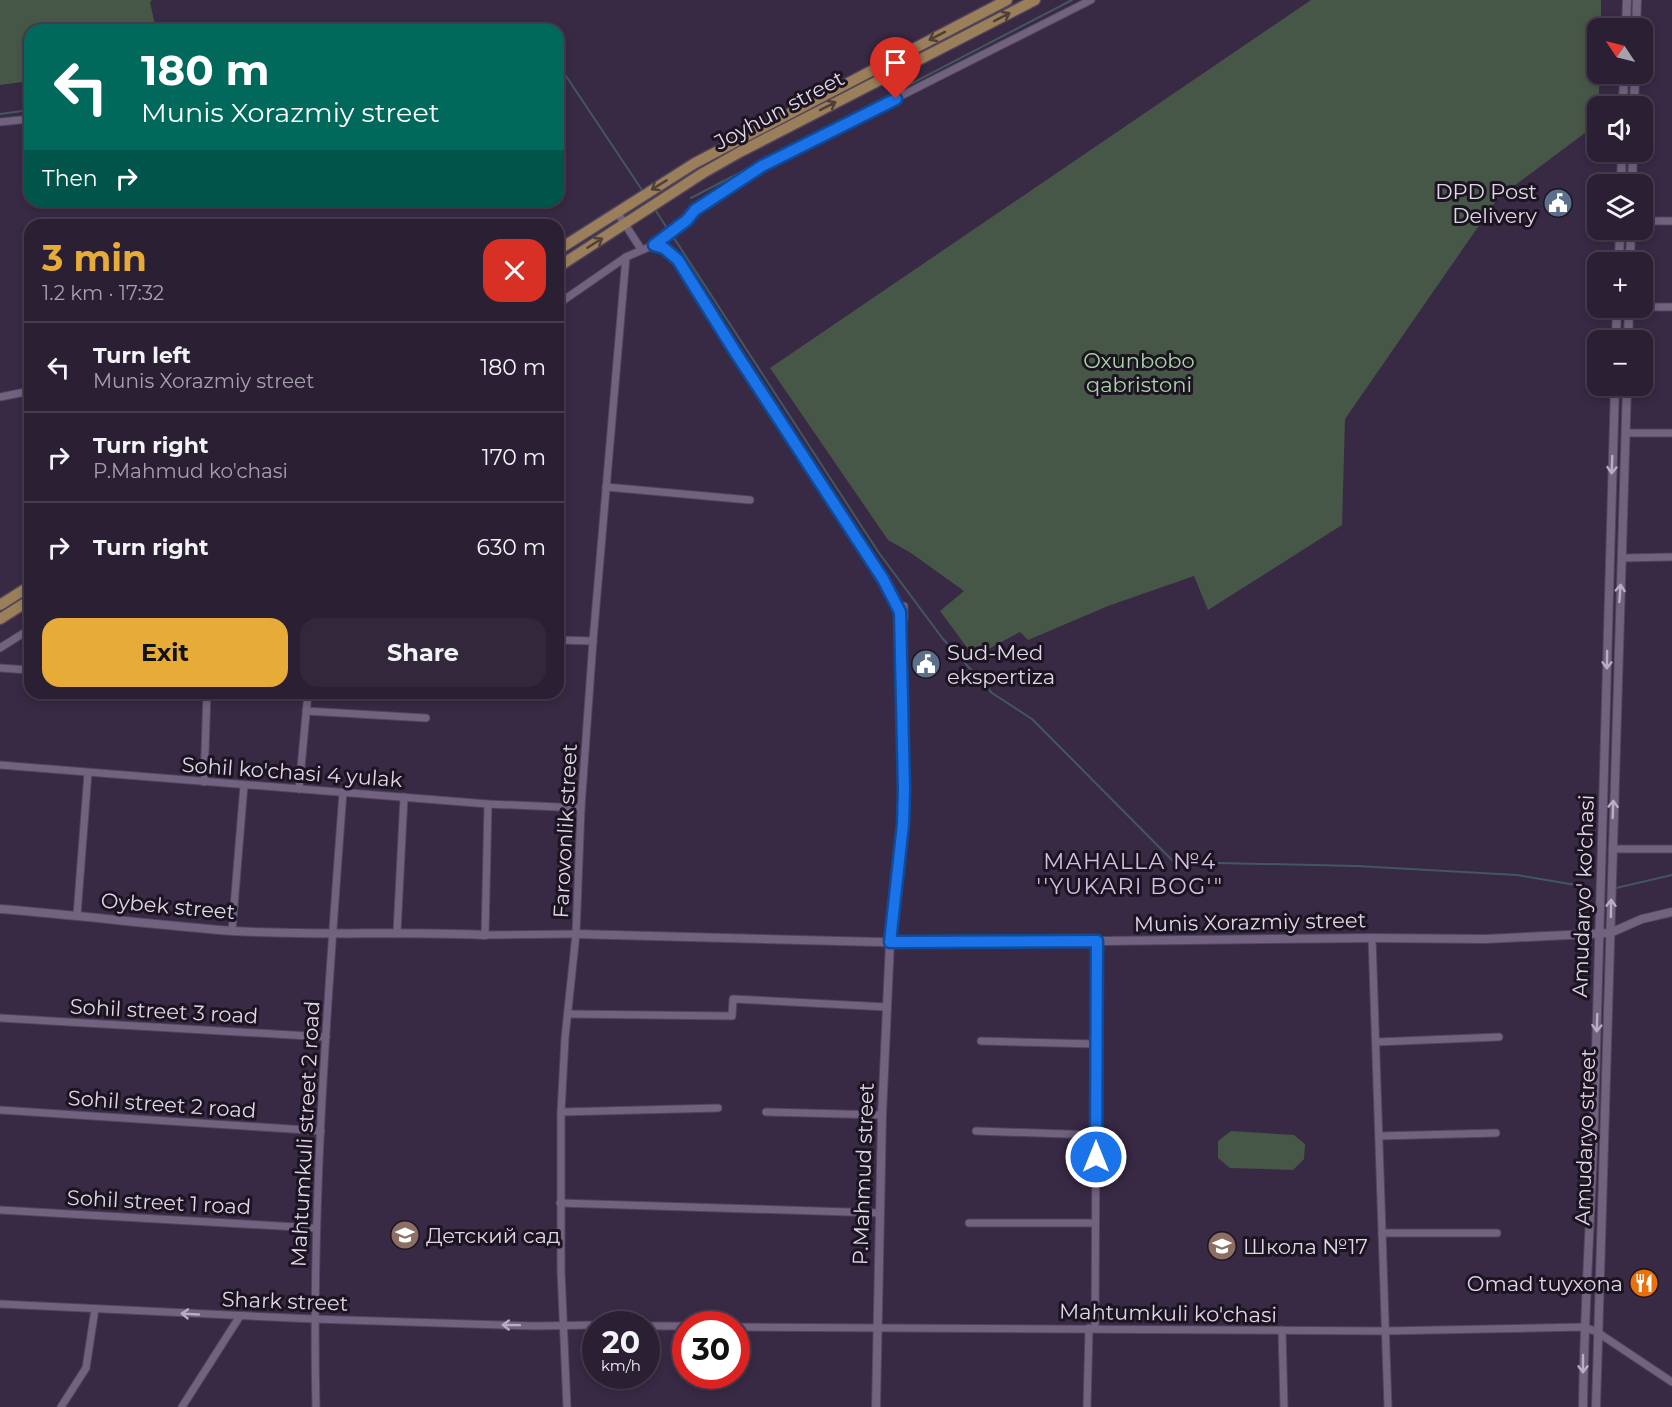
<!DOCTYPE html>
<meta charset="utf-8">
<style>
body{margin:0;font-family:Montserrat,sans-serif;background:#32273b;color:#f1f3f6;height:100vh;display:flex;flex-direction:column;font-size:22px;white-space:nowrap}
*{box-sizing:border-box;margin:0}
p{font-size:20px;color:#a5a2ac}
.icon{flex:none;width:33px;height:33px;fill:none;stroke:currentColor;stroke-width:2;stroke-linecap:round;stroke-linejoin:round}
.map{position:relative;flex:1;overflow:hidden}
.details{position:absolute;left:24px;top:219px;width:540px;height:480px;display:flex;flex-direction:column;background:#2a1f33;border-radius:18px;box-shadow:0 3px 9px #0003,0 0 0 2px #463d4e}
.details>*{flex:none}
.banner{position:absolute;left:24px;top:24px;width:540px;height:183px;border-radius:18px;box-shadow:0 3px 9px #0003,0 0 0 2px #463d4e;background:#00695c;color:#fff;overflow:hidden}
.needle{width:39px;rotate:305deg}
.fabs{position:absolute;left:1587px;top:18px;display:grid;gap:12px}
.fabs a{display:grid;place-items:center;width:66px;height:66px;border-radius:12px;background:#2a1f33;box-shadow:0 3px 9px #0003,0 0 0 2px #463d4e;font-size:30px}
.speed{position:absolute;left:582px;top:1311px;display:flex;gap:12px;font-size:30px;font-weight:700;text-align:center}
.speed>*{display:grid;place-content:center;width:78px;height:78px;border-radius:50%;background:#2a1f33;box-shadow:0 3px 9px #0003,0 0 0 2px #463d4e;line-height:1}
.speed small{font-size:15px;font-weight:400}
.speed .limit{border:9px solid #d22;background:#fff;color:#111}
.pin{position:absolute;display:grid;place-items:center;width:51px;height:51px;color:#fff;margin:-62px -26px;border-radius:50% 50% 50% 0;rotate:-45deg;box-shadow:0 0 6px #0007}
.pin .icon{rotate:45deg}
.me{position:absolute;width:66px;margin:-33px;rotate:0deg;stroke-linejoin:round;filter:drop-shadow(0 0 4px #0008)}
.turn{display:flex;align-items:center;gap:21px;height:126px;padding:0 18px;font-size:27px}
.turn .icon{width:78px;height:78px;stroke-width:2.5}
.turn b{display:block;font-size:42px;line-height:51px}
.then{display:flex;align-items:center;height:57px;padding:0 18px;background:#0003;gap:12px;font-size:22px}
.round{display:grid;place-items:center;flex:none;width:63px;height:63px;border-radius:18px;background:#32273b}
.head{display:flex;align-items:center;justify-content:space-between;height:102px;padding:0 18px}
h1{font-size:36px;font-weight:700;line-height:45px;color:#e7ac37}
.action{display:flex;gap:12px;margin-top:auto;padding:12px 18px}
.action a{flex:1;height:69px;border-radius:18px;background:#e7ac37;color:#111;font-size:24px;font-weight:700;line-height:69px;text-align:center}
.action a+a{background:#32273b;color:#f1f3f6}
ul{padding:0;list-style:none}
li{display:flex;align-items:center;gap:18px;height:90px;padding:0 18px;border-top:2px solid #463d4e}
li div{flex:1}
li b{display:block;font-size:22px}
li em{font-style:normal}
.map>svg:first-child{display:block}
.green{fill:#475747}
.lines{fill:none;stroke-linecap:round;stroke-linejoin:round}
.stream{stroke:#435760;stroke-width:2}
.minor-casing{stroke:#51445b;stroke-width:9}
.tertiary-casing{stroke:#51445b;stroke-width:10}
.primary-casing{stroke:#51445b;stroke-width:13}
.minor{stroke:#716280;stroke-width:7}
.tertiary{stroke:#716280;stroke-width:8}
.primary{stroke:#9a7f5a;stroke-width:10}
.oneway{stroke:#4e3f38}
.oneway2{stroke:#b8aec4}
.route-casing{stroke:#114b97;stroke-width:15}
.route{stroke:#1a73e8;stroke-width:10}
.labels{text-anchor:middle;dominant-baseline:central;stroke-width:6;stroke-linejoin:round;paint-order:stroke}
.street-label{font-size:21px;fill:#dfd7e8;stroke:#1c1521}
.poi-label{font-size:21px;fill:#dfd7e8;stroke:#1c1521;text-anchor:start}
.park-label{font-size:21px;fill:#a9d5a8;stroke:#1c1521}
.neighbourhood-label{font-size:22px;letter-spacing:1.5px;fill:#d1c0e2;stroke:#1c1521}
</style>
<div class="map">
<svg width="1672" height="1407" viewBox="0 0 1672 1407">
<rect width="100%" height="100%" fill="#382944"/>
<!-- green -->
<g class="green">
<path d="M 0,0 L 152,0 L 150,2 L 156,30 L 30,30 L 30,81 L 0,85 Z"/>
<path d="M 1311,0 L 1601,0 L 1601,28 L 1598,28 L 1598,74 L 1600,74 L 1597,124 L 1498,198 L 1345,419 L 1342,525 L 1208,610 L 1194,576 L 1108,606 L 1028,640 L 1020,632 L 974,657 L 940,611 L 964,591 L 911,553 L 888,540 L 770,368 Z"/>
<path d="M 1231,1131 L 1294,1135 L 1305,1144 L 1304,1159 L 1293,1170 L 1230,1168 L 1218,1158 L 1218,1141 Z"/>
</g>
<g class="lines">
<!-- stream -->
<g class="stream">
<path d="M 558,64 L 642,190"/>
<path d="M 0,114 L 30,110"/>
<path d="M 691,198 L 1072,0"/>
<path d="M 654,208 L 669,231"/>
<path d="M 672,235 L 879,553 L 943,639 L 992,693 L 1032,719 L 1174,862 L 1357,866 L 1517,875 L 1588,887"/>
<path d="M 1616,888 L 1672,875"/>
</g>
<!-- minor casing -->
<g class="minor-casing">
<g id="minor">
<path d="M 0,122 L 30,119"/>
<path d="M 617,212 L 641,249"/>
<path d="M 1642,221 L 1672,221"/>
<path d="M 654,245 L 664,248 L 678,260 L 710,312 L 883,579 L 900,612 L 904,790"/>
<path d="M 558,304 L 626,257 L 654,245 L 687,220 L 695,210 L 762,166 L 1091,0"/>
<path d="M 1642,307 L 1672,307"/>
<path d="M 0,397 L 30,391"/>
<path d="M 1626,433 L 1672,433"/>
<path d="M 606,487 L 750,500"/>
<path d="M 1622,558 L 1672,557"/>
<path d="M 904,606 L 904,619"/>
<path d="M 558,640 L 593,641"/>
<path d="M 0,648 L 30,629"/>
<path d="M 0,668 L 30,670"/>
<path d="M 306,711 L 426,718"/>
<path d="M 0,765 L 488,804 L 581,808"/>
<path d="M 204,782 L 207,693"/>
<path d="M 299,789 L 308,693"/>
<path d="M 488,804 L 485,935 L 576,934"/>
<path d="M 1612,849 L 1672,849"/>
<path d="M 77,915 L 88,773"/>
<path d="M 232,931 L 244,785"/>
<path d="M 397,932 L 404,797"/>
<path d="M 1372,938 L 1388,1407"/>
<path d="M 890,942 L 903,824 L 904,786"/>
<path d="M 568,1014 L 732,1016 L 733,999 L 887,1007"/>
<path d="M 0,1018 L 326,1037"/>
<path d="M 981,1041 L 1096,1044"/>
<path d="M 1376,1042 L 1499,1037"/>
<path d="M 0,1110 L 321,1131"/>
<path d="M 561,1112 L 718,1108"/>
<path d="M 766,1112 L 882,1115"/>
<path d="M 976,1131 L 1096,1135"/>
<path d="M 1379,1136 L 1496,1133"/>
<path d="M 560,1203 L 880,1213"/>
<path d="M 0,1210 L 315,1228"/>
<path d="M 969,1223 L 1095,1223"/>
<path d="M 1382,1233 L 1497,1233"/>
<path d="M 0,1304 L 314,1319 L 535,1326 L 596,1325"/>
<path d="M 646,1326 L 686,1326"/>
<path d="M 736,1327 L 1384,1331 L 1584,1327 L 1597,1332 L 1672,1382"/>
<path d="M 1095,1328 L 1097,941"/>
<path d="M 1282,1330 L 1284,1407"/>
<path d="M 61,1407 L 86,1368 L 95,1309"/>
<path d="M 182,1407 L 240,1316"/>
<path d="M 316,1407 C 311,1202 328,997 343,792"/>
<path d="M 567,1407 L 561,1271 L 561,1112 L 565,1038 L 576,934 L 581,808 L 593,641 L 626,257"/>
<path d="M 1087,1407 L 1089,1328"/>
</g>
</g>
<!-- tertiary casing -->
<g class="tertiary-casing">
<g id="tertiary">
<path d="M 1626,28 L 1627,0"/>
<path d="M 1636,28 L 1637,0"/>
<path d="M 1623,106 L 1624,74"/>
<path d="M 1634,106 L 1635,74"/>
<path d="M 1621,184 L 1622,152"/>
<path d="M 1632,184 L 1633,152"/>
<path d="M 1619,262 L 1620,230"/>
<path d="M 1630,262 L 1631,230"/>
<path d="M 1616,340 L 1617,308"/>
<path d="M 1628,340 L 1629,308"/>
<path d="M 0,909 C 78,915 155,925 233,931 C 317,936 401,931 485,935"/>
<path d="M 576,934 L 916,943 L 1372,938 L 1485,939 L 1610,933 L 1642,919 L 1672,912"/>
<path d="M 876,1407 L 882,1115 L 890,942"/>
<path d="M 1583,1407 C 1584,1311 1591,1216 1594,1120 C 1601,875 1607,630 1615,386"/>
<path d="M 1596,1407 L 1627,386"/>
</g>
</g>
<!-- primary casing -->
<g class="primary-casing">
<g id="primary">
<path d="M 558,250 L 695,163 L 1007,0"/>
<path d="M 558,267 L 703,173 L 740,152 L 1035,0"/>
<path d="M 0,605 L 30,586"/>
<path d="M 0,619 L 30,600"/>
</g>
</g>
<!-- minor -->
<use href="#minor" class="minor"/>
<!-- tertiary -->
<use href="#tertiary" class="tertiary"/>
<!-- primary -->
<use href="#primary" class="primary"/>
</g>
<!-- one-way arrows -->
<defs><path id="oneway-shaft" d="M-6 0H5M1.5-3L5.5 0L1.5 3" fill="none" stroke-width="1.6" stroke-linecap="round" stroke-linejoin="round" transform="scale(1.5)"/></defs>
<g class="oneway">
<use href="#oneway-shaft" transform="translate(1002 17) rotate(-27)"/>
<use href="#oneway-shaft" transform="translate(937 36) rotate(153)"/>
<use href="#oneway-shaft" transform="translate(828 106) rotate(-27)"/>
<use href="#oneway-shaft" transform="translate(659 185) rotate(148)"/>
<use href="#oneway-shaft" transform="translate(595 243) rotate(-32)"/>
</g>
<g class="oneway2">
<use href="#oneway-shaft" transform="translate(1612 465) rotate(92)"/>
<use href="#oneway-shaft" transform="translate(1620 593) rotate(-86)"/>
<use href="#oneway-shaft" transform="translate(1607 660) rotate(91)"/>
<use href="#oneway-shaft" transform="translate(1613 809) rotate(-88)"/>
<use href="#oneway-shaft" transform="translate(1611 908) rotate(-89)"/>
<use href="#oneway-shaft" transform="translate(1597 1023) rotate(92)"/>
<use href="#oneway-shaft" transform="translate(190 1314) rotate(-177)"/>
<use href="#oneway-shaft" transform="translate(511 1325) rotate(-179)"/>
<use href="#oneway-shaft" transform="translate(1583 1364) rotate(90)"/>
</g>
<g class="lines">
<!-- route casing -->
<g class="route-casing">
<path id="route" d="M 896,99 L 762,166 L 695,210 L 687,220 L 654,245 L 664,248 L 678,260 L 734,350 L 883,579 L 900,612 L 904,790 L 903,824 L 890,942 L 1097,941 L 1096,1157"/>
</g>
<!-- route -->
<use href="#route" class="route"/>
</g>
<!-- icons -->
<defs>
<g id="civic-disc" transform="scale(1.5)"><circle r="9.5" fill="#5c6f8a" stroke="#1c1521"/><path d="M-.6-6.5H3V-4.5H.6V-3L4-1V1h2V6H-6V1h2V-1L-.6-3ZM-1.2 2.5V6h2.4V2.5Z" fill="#fff"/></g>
<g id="school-disc" transform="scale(1.5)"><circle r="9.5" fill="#8d6e63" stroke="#1c1521"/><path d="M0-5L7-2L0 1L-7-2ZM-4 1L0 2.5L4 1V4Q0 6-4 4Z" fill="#fff"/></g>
<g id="restaurant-disc" transform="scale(1.5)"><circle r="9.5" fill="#e8710a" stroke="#1c1521"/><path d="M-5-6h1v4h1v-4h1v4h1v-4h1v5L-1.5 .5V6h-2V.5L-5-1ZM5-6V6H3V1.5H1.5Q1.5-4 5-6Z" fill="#fff"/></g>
</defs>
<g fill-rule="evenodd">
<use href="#civic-disc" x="1558" y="203"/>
<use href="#civic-disc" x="926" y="664"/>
<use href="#school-disc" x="405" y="1235"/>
<use href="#school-disc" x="1222" y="1246"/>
<use href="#restaurant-disc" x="1644" y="1283"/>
</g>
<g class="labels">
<!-- street labels -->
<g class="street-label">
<text transform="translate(779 110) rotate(-28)">Joyhun street</text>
<text transform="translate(292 772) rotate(4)">Sohil ko'chasi 4 yulak</text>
<text transform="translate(565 831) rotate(-87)">Farovonlik street</text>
<text transform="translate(1583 896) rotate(-88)">Amudaryo' ko'chasi</text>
<text transform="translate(168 906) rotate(5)">Oybek street</text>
<text transform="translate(1250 922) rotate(-1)">Munis Xorazmiy street</text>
<text transform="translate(164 1011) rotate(3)">Sohil street 3 road</text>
<text transform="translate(162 1104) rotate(4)">Sohil street 2 road</text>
<text transform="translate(305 1134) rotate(-87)">Mahtumkuli street 2 road</text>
<text transform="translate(1585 1137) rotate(-88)">Amudaryo street</text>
<text transform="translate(863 1174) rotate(-88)">P.Mahmud street</text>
<text transform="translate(159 1202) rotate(3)">Sohil street 1 road</text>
<text transform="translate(285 1301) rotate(2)">Shark street</text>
<text transform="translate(1168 1313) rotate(1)">Mahtumkuli ko'chasi</text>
</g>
<!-- poi labels -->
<g class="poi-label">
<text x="1537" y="191" text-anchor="end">DPD Post<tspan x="1537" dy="24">Delivery</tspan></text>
<text x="947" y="652">Sud-Med<tspan x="947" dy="24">ekspertiza</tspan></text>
<text x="426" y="1235">Детский сад</text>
<text x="1243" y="1246">Школа №17</text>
<text x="1623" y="1283" text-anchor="end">Omad tuyxona</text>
</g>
<!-- park labels -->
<g class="park-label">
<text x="1139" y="360">Oxunbobo<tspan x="1139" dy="24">qabristoni</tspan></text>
</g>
<!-- neighbourhood labels -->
<g class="neighbourhood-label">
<text x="1130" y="861">MAHALLA №4<tspan x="1130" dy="25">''YUKARI BOG'"</tspan></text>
</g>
</g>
</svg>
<div class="fabs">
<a><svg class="needle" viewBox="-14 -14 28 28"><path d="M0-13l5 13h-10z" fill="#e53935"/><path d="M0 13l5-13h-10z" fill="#a5a2ac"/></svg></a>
<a><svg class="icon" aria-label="sound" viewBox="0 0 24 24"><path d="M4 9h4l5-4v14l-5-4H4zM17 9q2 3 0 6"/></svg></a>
<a><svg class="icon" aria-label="layers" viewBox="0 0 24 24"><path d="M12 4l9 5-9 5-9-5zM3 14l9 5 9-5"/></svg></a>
<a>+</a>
<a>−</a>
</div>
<div class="speed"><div>20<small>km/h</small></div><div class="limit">30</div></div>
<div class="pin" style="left:896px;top:99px;background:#d93025"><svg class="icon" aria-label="arrive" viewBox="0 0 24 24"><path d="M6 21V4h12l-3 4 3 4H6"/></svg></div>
<svg class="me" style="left:1096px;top:1157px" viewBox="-20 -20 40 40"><circle r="17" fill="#1a73e8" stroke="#fff" stroke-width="3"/><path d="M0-11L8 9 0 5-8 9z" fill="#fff"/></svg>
<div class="banner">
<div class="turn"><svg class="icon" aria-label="left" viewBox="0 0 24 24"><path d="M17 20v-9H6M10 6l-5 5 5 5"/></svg><div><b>180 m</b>Munis Xorazmiy street</div></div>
<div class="then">Then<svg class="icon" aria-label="right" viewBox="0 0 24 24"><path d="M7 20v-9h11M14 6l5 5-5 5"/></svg></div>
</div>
<section class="details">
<div class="head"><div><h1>3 min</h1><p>1.2 km · 17:32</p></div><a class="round" style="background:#d93025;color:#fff"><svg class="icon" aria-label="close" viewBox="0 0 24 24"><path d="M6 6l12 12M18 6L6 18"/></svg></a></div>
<ul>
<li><svg class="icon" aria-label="left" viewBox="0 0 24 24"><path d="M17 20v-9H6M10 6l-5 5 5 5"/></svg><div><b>Turn left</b><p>Munis Xorazmiy street</p></div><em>180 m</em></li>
<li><svg class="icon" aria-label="right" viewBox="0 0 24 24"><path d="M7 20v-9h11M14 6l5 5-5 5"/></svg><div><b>Turn right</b><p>P.Mahmud ko'chasi</p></div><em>170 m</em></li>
<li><svg class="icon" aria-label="right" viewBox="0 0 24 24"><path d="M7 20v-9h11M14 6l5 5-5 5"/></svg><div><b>Turn right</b></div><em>630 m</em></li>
</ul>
<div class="action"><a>Exit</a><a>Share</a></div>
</section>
</div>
